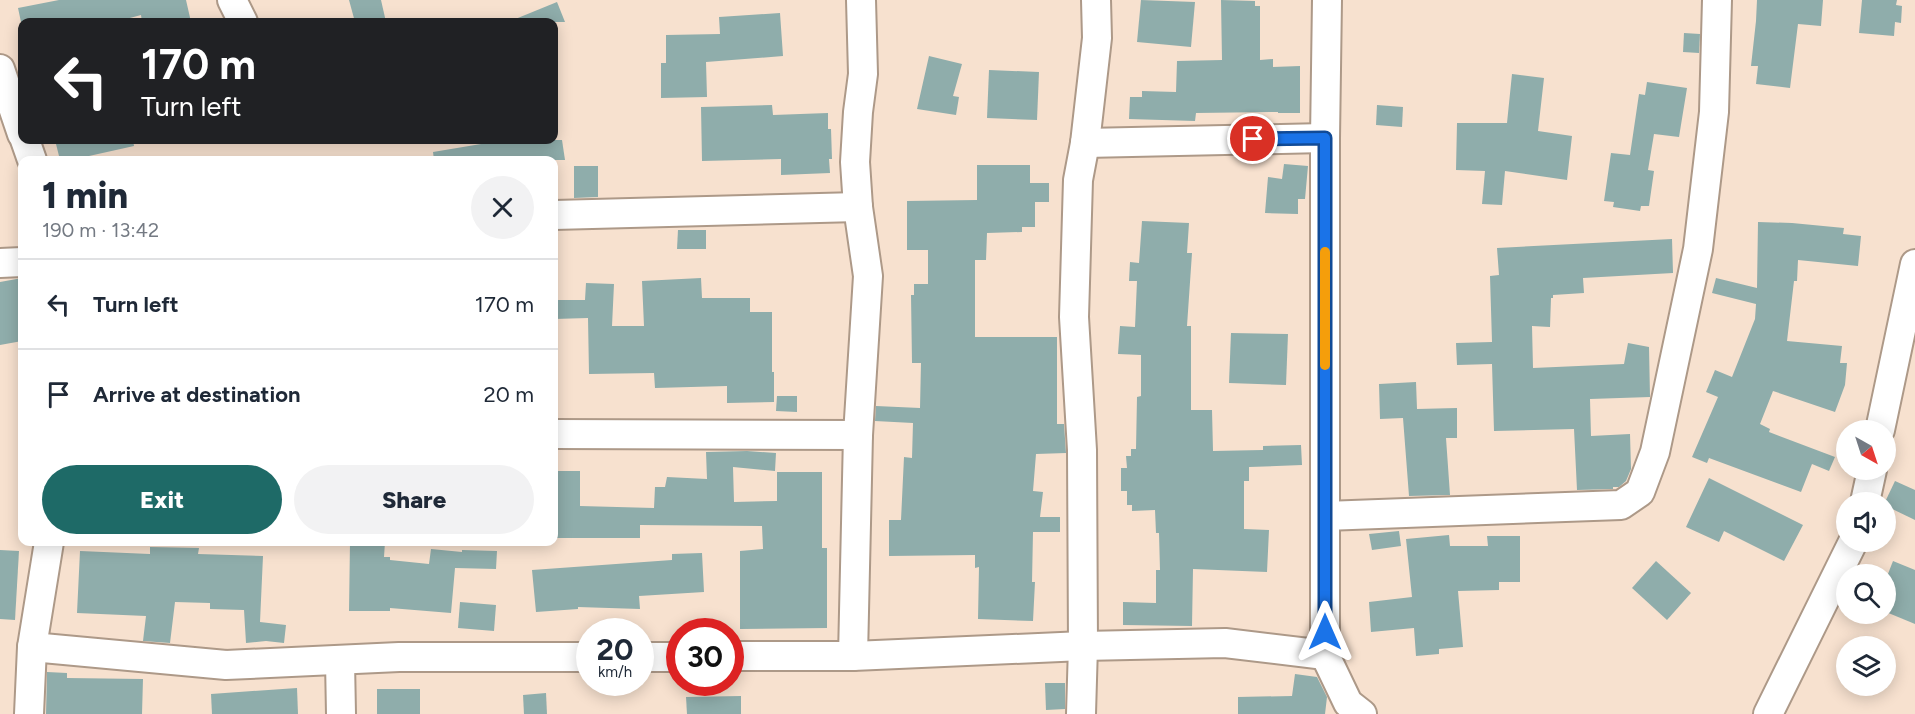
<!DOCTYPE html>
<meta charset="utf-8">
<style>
body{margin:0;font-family:Figtree,sans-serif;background:#f2f2f3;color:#1f2937;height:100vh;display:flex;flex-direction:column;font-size:22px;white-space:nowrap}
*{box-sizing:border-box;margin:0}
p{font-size:20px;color:#747a83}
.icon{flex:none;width:33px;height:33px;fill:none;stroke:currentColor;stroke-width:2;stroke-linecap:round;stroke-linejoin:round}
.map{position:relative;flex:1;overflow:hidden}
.panel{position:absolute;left:18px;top:156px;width:540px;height:390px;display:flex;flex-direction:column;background:#fff;border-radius:12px;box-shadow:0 3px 15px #0003}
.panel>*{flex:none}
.top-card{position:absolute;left:18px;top:18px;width:540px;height:126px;border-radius:12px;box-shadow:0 3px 15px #0003;background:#202124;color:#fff;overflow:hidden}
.needle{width:39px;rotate:141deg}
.fabs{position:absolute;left:1836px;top:420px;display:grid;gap:12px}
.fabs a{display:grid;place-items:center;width:60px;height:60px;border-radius:50%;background:#fff;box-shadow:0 3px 15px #0003;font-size:30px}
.speed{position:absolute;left:576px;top:618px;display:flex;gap:12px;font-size:30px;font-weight:700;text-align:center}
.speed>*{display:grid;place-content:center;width:78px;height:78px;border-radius:50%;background:#fff;box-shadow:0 3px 15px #0003;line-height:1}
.speed small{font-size:15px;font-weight:400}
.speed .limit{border:9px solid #d22;background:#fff;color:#111}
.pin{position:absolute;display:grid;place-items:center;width:51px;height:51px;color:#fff;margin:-26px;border:3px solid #fff;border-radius:50%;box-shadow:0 2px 6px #0007}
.me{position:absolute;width:66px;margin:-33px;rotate:0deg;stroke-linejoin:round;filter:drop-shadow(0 0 4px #0008)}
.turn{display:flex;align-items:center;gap:21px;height:126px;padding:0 24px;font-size:27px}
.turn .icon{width:78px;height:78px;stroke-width:2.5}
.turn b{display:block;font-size:42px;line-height:51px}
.round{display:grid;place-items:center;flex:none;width:63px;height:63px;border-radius:32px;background:#f2f2f3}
.summary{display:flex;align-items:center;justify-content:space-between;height:102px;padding:0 24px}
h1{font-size:36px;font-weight:800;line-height:45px}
.action{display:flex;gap:12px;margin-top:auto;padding:12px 24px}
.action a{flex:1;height:69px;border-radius:36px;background:#1e6a67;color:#fff;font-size:24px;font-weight:800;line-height:69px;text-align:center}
.action a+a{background:#f2f2f3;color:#1f2937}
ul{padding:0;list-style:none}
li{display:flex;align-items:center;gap:18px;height:90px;padding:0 24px;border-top:2px solid #e0e1e3}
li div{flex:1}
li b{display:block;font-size:22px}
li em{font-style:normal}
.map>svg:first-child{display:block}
.building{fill:#8fadab}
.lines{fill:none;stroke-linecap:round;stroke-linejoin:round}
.minor-casing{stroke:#ad9988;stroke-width:32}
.minor{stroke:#fff;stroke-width:28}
.route-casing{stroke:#114b97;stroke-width:15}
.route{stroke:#1a73e8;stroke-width:10}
.slow{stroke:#f59e0b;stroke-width:10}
</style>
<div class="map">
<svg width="1915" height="714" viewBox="0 0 1915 714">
<rect width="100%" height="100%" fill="#f7e1cf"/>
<!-- building -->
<g class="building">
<path d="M 59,0 L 186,0 L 191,22 L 142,22 L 141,15 L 115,22 L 21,22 L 18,8 Z"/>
<path d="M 349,0 L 381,0 L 386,22 L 355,22 Z"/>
<path d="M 1141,0 L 1195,2 L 1191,47 L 1137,42 Z"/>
<path d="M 1221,0 L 1255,1 L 1255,6 L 1260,6 L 1260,60 L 1273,59 L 1273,67 L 1300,66 L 1300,113 L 1278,113 L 1278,112 L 1196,113 L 1195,121 L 1129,119 L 1130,97 L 1142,97 L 1142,91 L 1176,92 L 1177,61 L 1222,60 Z"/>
<path d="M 1757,0 L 1823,0 L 1821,26 L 1798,24 L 1790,88 L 1756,84 L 1758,66 L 1751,66 L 1756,21 Z"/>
<path d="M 1862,0 L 1897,0 L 1896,5 L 1902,6 L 1901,23 L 1895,22 L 1894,36 L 1859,33 Z"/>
<path d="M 557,2 L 565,22 L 508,22 Z"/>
<path d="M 780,13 L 783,56 L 706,62 L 707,97 L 661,98 L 661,63 L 666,63 L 666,35 L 720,34 L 719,17 Z"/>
<path d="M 1684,33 L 1700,34 L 1699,53 L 1683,52 Z"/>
<path d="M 929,56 L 962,64 L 953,96 L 959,97 L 956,115 L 917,109 Z"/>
<path d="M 989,70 L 1039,72 L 1037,120 L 987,118 Z"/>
<path d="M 1512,74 L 1544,78 L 1538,131 L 1572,136 L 1567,180 L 1505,171 L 1502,205 L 1482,204 L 1485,171 L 1456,170 L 1457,123 L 1507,123 Z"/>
<path d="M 1647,82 L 1687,88 L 1679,137 L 1654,134 L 1648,170 L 1654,171 L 1649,206 L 1641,206 L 1640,211 L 1613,207 L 1614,202 L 1604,201 L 1611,153 L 1630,155 L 1639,94 L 1645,95 Z"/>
<path d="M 772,105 L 773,115 L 828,113 L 828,129 L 831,129 L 832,159 L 829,159 L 830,173 L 781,175 L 781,159 L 702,161 L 701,107 Z"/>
<path d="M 1377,105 L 1403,107 L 1402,127 L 1376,125 Z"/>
<path d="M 55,140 L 133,140 L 134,146 L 71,160 L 60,160 Z"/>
<path d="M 505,140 L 562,140 L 565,160 L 434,160 L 433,152 Z"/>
<path d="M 1284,164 L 1308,166 L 1305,199 L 1298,199 L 1298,214 L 1265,213 L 1268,177 L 1282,179 Z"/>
<path d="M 977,165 L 1030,165 L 1030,183 L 1049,183 L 1049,202 L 1035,202 L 1035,227 L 1022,227 L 1022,232 L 987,233 L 986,260 L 975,260 L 975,337 L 1057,337 L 1057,424 L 1064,424 L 1066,453 L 1036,454 L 1033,491 L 1043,492 L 1040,517 L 1060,517 L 1060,532 L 1033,532 L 1032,582 L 1035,582 L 1033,621 L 978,619 L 979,567 L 975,568 L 975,555 L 889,556 L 889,520 L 901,520 L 904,457 L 912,458 L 913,423 L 875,421 L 876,406 L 920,408 L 921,363 L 912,363 L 911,295 L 914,295 L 914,284 L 928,284 L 928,250 L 907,250 L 907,201 L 977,200 Z"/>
<path d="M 574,166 L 598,166 L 598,197 L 574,198 Z"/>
<path d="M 1142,221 L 1189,223 L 1187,253 L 1192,253 L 1187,326 L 1191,326 L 1191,410 L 1212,410 L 1213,451 L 1263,450 L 1263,446 L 1301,445 L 1302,465 L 1249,467 L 1249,481 L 1244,481 L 1244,529 L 1269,530 L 1267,572 L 1193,569 L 1192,626 L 1123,625 L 1123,602 L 1156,603 L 1156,570 L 1160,570 L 1159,533 L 1156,533 L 1155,510 L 1132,511 L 1132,505 L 1127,505 L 1127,491 L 1121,491 L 1121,468 L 1127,468 L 1126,456 L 1131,456 L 1131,449 L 1136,449 L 1137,397 L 1141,396 L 1141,355 L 1118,354 L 1120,326 L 1135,327 L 1137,281 L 1129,281 L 1130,262 L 1139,263 Z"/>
<path d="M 1758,222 L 1792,223 L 1844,228 L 1843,234 L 1861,236 L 1858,266 L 1798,260 L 1797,281 L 1794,281 L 1787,341 L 1842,346 L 1840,363 L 1847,363 L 1845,385 L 1835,412 L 1773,391 L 1760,424 L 1770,429 L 1769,432 L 1835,457 L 1829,471 L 1812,464 L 1801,492 L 1709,458 L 1707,463 L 1692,457 L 1718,397 L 1706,392 L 1715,370 L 1732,377 L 1755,319 L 1756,304 L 1712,293 L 1716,278 L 1757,288 Z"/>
<path d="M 678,230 L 706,230 L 706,249 L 677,249 Z"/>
<path d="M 1672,239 L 1673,273 L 1583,278 L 1584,293 L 1553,295 L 1553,298 L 1551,298 L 1550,327 L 1532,326 L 1533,368 L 1624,364 L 1628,343 L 1649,347 L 1650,397 L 1590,399 L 1591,436 L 1630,434 L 1631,469 L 1626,481 L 1619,487 L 1613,487 L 1613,489 L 1577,490 L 1574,429 L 1494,431 L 1492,364 L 1457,365 L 1456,343 L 1492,342 L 1490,276 L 1499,275 L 1497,248 Z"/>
<path d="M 22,278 L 22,341 L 0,345 L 0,282 Z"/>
<path d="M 701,278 L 702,298 L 750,298 L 750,312 L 772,312 L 772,372 L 774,372 L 774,402 L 727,403 L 727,386 L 655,388 L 654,373 L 589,374 L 588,318 L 554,319 L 554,300 L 585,300 L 586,283 L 614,284 L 612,326 L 644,326 L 642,281 Z"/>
<path d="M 1231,333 L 1288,334 L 1286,385 L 1229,383 Z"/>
<path d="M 1416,382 L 1417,409 L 1457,408 L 1457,438 L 1446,438 L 1450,495 L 1409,496 L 1403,418 L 1380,419 L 1379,384 Z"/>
<path d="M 777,396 L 797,396 L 797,412 L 776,411 Z"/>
<path d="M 747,451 L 776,453 L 775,471 L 733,467 L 734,502 L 777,501 L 777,472 L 822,472 L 822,548 L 827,548 L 827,628 L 740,629 L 740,551 L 763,549 L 762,526 L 640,525 L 640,538 L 554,538 L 554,471 L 580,471 L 580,506 L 654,508 L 655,487 L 665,487 L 667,477 L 707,479 L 706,452 Z"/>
<path d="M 1709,478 L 1803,525 L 1784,561 L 1724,531 L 1719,542 L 1686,527 Z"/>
<path d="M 1895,481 L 1915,490 L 1915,520 L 1886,506 L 1885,502 Z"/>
<path d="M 1399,531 L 1401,546 L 1372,550 L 1369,534 Z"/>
<path d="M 1449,535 L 1450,546 L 1488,546 L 1487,536 L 1520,536 L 1520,582 L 1499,582 L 1499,590 L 1458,591 L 1463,647 L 1439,649 L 1439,654 L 1416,656 L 1414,628 L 1371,632 L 1369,602 L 1412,597 L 1406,539 Z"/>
<path d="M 350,542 L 385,542 L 384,557 L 390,557 L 390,560 L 429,564 L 431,549 L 462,552 L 462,550 L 497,551 L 496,569 L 455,568 L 451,613 L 390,608 L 390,611 L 349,611 Z"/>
<path d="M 150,547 L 199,548 L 198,554 L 263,556 L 260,622 L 286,625 L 284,643 L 266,641 L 246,643 L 244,610 L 210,609 L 210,603 L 175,602 L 170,643 L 143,641 L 146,616 L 77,613 L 80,551 L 150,554 Z"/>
<path d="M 0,550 L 19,551 L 15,620 L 0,619 Z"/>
<path d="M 702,553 L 704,592 L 639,596 L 640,609 L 578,607 L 578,609 L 536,612 L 532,570 L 672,560 L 672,554 Z"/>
<path d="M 1656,561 L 1691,593 L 1667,620 L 1632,588 Z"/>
<path d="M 1893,561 L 1915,570 L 1915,624 L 1886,612 L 1886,579 Z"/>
<path d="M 460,602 L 496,605 L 494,631 L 458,628 Z"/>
<path d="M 47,672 L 67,673 L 67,678 L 143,679 L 142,714 L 46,714 Z"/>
<path d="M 1295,674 L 1317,677 L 1327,697 L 1325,714 L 1238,714 L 1238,697 L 1292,696 Z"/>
<path d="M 1045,683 L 1065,683 L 1065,709 L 1046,710 Z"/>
<path d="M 297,688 L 298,714 L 212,714 L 211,694 Z"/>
<rect x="377" y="689" width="43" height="25"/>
<path d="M 546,693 L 547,714 L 524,714 L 523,695 Z"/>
<path d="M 741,696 L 741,714 L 687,714 L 686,697 Z"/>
</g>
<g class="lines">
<!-- minor casing -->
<g class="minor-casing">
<g id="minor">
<path d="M 232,0 L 243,22"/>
<path d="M 1327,0 L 1325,138 L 1325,655 L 1348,703 L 1362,714"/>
<path d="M 0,69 L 22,134"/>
<path d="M 25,140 L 32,160"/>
<path d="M 1085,143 L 1325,138"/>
<path d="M 554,215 L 858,207"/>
<path d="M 0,263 L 22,262"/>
<path d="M 1880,430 L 1915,264"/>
<path d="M 554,434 L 858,435"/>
<path d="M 1865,502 L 1872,470"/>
<path d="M 1325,516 L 1621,505 L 1640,492 L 1655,452 L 1698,249 L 1714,112 L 1717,0"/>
<path d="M 32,647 L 226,665 L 399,657 L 590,657"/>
<path d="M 730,656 L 853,656 L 1083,646 L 1225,643 L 1325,655"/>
<path d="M 853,656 L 858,435 L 868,276 L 858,207 L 855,162 L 858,112 L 863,74 L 861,0"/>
<path d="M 640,657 L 680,657"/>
<path d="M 340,661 L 341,714"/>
<path d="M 29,714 L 32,647 L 49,542"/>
<path d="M 1081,714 L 1083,646 L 1082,450 L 1074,317 L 1078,180 L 1085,143 L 1097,38 L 1096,0"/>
<path d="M 1768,714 L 1853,542"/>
</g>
</g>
<!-- minor -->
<use href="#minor" class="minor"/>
</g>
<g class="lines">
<!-- route casing -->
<g class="route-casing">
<path id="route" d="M 1253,139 L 1325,138 L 1325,632"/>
</g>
<!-- route -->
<use href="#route" class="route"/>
<!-- slow -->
<path class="slow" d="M 1325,252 L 1325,365"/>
</g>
</svg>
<div class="fabs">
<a><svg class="needle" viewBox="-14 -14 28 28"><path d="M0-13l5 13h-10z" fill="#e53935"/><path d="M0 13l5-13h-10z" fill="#747a83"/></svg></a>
<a><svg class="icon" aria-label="sound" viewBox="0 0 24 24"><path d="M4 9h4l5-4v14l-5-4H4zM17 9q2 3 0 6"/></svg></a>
<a><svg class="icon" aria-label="search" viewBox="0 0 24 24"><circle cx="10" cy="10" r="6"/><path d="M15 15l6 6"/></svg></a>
<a><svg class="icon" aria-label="layers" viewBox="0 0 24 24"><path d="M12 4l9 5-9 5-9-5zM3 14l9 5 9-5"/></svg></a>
</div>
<div class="speed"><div>20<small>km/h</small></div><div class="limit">30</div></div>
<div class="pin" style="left:1253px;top:139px;background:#d93025"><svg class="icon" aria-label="arrive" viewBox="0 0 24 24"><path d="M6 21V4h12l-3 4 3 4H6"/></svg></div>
<svg class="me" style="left:1325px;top:632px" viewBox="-20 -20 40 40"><path d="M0-17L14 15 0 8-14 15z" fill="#1a73e8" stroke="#fff" stroke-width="4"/></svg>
<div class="top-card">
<div class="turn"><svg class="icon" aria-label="left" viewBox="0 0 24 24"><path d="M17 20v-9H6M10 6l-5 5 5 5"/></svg><div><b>170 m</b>Turn left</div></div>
</div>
<section class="panel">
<div class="summary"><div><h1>1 min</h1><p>190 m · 13:42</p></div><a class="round"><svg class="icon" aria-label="close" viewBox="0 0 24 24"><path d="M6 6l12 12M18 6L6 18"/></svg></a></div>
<ul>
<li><svg class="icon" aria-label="left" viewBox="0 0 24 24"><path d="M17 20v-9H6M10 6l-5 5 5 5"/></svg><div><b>Turn left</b></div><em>170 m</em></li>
<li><svg class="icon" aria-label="arrive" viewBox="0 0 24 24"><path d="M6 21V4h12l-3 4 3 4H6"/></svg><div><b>Arrive at destination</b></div><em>20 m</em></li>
</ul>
<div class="action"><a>Exit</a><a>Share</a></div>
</section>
</div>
